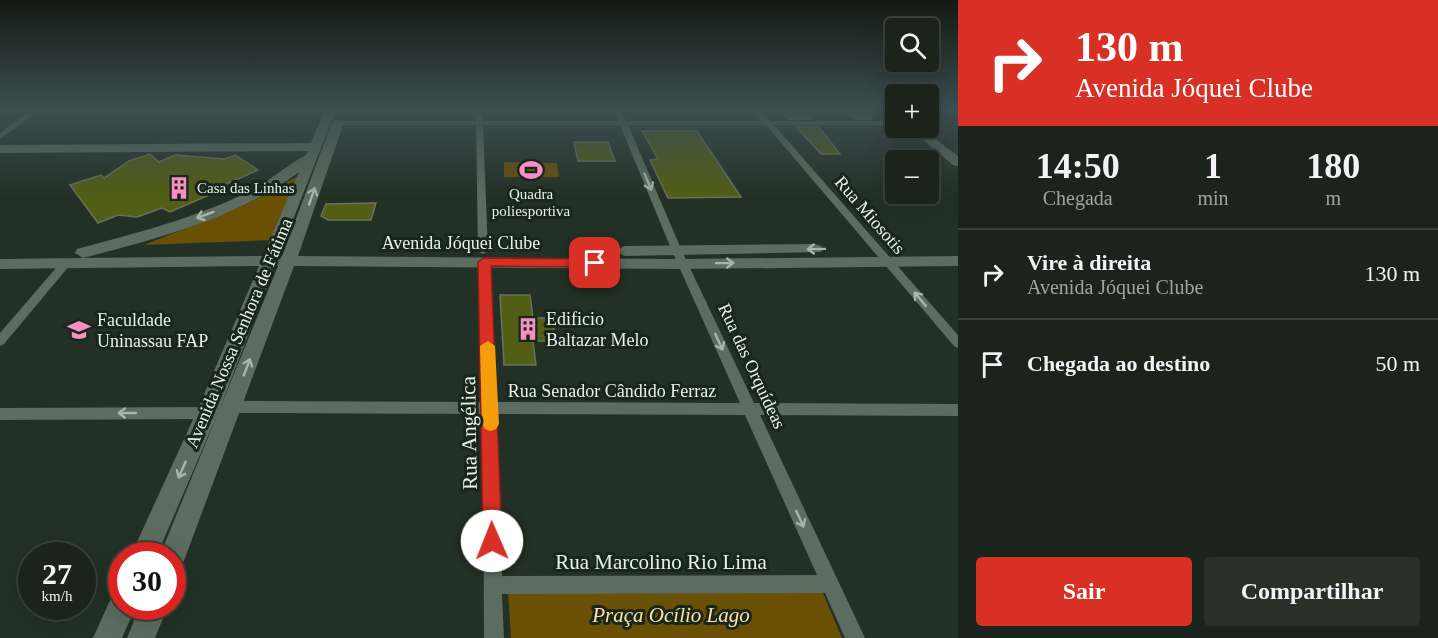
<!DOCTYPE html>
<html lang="pt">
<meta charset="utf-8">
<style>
body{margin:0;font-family:"Times New Roman",serif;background:#273029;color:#f1f3f6;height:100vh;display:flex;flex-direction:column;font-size:22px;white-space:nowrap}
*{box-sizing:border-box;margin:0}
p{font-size:20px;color:#9fa4a3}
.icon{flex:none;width:33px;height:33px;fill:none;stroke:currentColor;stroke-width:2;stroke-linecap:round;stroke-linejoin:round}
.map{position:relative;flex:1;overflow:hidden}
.drawer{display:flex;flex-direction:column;background:#1a241c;width:480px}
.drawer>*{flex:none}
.top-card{background:#d93025;color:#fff;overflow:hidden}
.fabs{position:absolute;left:885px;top:18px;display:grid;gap:12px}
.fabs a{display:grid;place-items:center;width:54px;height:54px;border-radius:6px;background:#1a241c;box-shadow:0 6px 24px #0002,0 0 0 2px #38413b;font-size:30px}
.speed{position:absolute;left:18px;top:542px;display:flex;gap:12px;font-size:30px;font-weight:700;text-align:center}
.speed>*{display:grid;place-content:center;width:78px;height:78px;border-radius:50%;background:#1a241c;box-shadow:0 6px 24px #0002,0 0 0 2px #38413b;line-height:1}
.speed small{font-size:15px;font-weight:400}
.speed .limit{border:9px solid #d22;background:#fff;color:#111}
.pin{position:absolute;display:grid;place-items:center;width:51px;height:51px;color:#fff;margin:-26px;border-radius:12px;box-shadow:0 3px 9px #0006}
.me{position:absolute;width:66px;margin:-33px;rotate:359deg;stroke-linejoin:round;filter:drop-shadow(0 0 4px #0008)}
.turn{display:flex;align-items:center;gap:21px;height:126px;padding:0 18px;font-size:27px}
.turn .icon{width:78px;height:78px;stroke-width:2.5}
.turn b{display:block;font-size:42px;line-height:51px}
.eta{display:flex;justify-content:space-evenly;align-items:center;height:102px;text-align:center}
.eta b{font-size:36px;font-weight:600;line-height:42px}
.button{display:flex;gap:12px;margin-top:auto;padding:12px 18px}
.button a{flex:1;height:69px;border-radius:6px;background:#d93025;color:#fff;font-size:24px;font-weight:600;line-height:69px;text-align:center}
.button a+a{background:#273029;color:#f1f3f6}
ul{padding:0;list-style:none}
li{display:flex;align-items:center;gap:18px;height:90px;padding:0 18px;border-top:2px solid #38413b}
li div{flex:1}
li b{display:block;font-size:22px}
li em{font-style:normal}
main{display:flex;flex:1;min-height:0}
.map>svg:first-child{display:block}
.green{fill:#6a5005}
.building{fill:#515e13;stroke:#6b705e;stroke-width:1.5}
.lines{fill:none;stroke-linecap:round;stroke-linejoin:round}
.street{fill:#5c6c5f;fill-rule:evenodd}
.secondary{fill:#5c6c5f;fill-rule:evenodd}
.oneway{stroke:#a9b5ab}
.route{fill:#d93025;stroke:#8d1f18;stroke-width:1.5}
.slow{fill:#f59e0b}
.labels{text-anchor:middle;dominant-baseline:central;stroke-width:6;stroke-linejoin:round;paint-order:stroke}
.far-poi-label{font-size:15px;fill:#e8f1e9;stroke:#18261c;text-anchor:start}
.street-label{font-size:18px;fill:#e8f1e9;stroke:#18261c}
.poi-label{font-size:18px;fill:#e8f1e9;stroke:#18261c;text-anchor:start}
.near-street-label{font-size:21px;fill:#e8f1e9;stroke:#18261c}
.near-park-label{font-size:21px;font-style:italic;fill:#fee19e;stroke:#18261c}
</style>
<main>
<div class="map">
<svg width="958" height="638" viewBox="0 0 958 638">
<rect width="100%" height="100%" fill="#223025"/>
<!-- green -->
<g class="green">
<path d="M 504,162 L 557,163 L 559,177 L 504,177 Z"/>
<path d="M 298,176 L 272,240 L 144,245 L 247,204 Z"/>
<path d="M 508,593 L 823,593 L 842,638 L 511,638 Z"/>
</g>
<!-- building -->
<g class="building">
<path d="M 779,109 L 802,109 L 811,119 L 788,119 Z"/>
<path d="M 839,109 L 871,109 L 871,119 L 857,119 Z"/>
<path d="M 796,127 L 819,127 L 840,154 L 821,154 Z"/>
<path d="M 642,131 L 697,131 L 741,197 L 668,198 L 650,160 L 658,159 Z"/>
<path d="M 574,142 L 608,142 L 615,161 L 578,161 Z"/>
<path d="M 150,154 L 159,162 L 175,155 L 225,159 L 235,155 L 258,170 L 213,190 L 216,192 L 170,212 L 162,208 L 137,217 L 118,215 L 98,223 L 70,185 L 101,175 L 104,178 L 129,161 Z"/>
<path d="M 376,203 L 371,220 L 328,220 L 321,216 L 326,204 Z"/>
<path d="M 500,295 L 530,295 L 533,318 L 552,318 L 556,341 L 533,341 L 536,365 L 504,365 Z"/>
</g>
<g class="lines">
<!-- street -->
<g class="street">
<path d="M 32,109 L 41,109 L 0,139 L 0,133 Z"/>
<path d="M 475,109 L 483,109 L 483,121 L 618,121 L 613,109 L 621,109 L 626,121 L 762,121 L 752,109 L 760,109 L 770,121 L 896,121 L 896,125 L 774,125 L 958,335 L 958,348 L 954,346 L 766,125 L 628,125 L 682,251 L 754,403 L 958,404 L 958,416 L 760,415 L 865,638 L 845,638 L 825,593 L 502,594 L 504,638 L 484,638 L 483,414 L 231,413 L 226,411 L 224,407 L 226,403 L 231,401 L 483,402 L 479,262 L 484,259 L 489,262 L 497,402 L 740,403 L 672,251 L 620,125 L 483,125 L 488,251 L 483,254 L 478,251 L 476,125 L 337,125 L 333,123 L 337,121 L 476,121 ZM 497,414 L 745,415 L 817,575 L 502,576 Z"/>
<path d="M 66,260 L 71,263 L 70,265 L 4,344 L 0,346 L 0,333 L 62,261 Z"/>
<path d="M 207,407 L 212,409 L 214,413 L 212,417 L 207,419 L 0,420 L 0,408 Z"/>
</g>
<!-- secondary -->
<g class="secondary">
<path d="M 325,109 L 336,109 L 279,256 L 282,256 L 284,251 L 332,122 L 338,119 L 344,122 L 298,256 L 683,259 L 958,256 L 958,266 L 683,269 L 294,266 L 185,558 L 181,567 L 172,571 L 172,555 L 160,555 L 278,266 L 275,266 L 218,413 L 157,555 L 131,555 L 196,413 L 259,266 L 0,269 L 0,259 L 83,258 L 75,253 L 77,249 C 136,233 197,218 252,190 C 271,180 287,165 306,155 L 308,151 L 0,153 L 0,145 L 311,143 ZM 299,172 L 263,256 L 83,258 C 156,239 238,218 299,172 Z"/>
<path d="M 886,109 L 896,109 L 896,116 Z"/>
<path d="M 909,128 L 921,128 L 958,156 L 958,166 L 953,165 Z"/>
<path d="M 815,244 L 821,246 L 823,249 L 821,252 L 624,256 L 616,251 L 624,246 Z"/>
<path d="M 122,592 L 122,606 L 136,606 L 122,638 L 93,638 L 112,596 Z"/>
<path d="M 140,606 L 168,606 L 155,638 L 127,638 Z"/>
</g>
</g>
<!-- one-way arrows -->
<defs><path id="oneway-shaft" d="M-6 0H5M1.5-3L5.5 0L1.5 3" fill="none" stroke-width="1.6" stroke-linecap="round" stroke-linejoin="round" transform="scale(1.5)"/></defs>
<g class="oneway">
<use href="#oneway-shaft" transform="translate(648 182) rotate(67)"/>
<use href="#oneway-shaft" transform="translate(312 196) rotate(-71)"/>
<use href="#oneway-shaft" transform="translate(205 215) rotate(160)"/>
<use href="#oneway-shaft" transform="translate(816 249) rotate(179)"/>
<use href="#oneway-shaft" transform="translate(725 263) rotate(-1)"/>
<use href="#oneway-shaft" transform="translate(920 299) rotate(-130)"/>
<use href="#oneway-shaft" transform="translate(719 342) rotate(65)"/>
<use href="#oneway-shaft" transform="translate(247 367) rotate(-69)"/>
<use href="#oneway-shaft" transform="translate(127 413) rotate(180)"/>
<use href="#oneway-shaft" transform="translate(182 470) rotate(114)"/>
<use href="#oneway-shaft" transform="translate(800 519) rotate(65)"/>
</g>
<!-- sky -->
<linearGradient id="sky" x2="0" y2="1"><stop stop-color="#131a14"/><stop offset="0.55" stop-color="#3e4e51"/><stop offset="1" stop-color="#3e4e51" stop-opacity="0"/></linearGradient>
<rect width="958" height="198" fill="url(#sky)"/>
<!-- route -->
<path class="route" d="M 484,258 L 595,259 L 601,263 L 595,267 L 491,266 L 502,541 L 499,548 L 492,551 L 486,548 L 483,541 L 478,262 Z"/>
<!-- slow -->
<path class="slow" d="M 488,341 L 495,346 L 499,424 L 496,429 L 490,431 L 485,429 L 482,424 L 480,346 Z"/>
<!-- icons -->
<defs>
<g id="stadium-bare" transform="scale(1.8)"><path d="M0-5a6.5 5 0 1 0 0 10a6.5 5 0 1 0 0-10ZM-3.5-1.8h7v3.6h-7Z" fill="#fb8fc4" stroke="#18261c" stroke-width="2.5" paint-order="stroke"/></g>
<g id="building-bare" transform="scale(1.8)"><path d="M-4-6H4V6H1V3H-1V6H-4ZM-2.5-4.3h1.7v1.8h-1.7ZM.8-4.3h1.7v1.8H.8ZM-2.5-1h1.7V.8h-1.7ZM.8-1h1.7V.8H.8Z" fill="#fb8fc4" stroke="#18261c" stroke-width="2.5" paint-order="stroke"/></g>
<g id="university-bare" transform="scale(1.8)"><path d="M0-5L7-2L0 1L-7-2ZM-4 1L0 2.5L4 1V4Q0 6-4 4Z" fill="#fb8fc4" stroke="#18261c" stroke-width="2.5" paint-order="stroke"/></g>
</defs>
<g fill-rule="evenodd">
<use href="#stadium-bare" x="531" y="170"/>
<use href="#building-bare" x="179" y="188"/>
<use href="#building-bare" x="528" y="329"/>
<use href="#university-bare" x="79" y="330"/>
</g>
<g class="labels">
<!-- far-poi labels -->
<g class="far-poi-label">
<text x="197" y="188">Casa das Linhas</text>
<text x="531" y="194" text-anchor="middle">Quadra<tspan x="531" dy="17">poliesportiva</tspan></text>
</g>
<!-- street labels -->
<g class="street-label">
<text transform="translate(870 215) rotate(49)">Rua Miosotis</text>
<text x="461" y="243">Avenida Jóquei Clube</text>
<text transform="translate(239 333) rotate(-67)">Avenida Nossa Senhora de Fátima</text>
<text transform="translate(752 366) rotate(65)">Rua das Orquídeas</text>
<text x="612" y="391">Rua Senador Cândido Ferraz</text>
</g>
<!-- poi labels -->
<g class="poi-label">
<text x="546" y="319">Edificio<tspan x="546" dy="21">Baltazar Melo</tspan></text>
<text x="97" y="320">Faculdade<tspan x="97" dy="21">Uninassau FAP</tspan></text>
</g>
<!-- near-street labels -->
<g class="near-street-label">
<text transform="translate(469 433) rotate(-91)">Rua Angélica</text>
<text x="661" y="562">Rua Marcolino Rio Lima</text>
</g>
<!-- near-park labels -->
<g class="near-park-label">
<text x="671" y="615">Praça Ocílio Lago</text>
</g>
</g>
</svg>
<div class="fabs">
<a><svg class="icon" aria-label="search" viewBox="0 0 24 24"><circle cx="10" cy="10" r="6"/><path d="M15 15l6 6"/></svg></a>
<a>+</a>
<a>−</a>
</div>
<div class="speed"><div>27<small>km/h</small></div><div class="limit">30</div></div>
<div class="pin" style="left:595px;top:263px;background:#d93025"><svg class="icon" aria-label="arrive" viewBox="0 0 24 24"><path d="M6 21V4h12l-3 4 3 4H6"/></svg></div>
<svg class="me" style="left:492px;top:541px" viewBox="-20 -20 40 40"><circle r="19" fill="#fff"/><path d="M0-13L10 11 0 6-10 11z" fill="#d93025"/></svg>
</div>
<section class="drawer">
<div class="top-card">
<div class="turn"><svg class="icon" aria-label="right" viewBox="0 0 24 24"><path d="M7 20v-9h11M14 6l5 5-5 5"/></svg><div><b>130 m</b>Avenida Jóquei Clube</div></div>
</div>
<div class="eta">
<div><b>14:50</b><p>Chegada</p></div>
<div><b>1</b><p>min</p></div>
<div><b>180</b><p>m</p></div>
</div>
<ul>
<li><svg class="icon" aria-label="right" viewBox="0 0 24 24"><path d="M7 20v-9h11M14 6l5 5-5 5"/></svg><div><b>Vire à direita</b><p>Avenida Jóquei Clube</p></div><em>130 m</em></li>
<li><svg class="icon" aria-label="arrive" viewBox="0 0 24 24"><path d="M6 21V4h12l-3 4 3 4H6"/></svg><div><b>Chegada ao destino</b></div><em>50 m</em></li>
</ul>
<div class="button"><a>Sair</a><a>Compartilhar</a></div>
</section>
</main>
